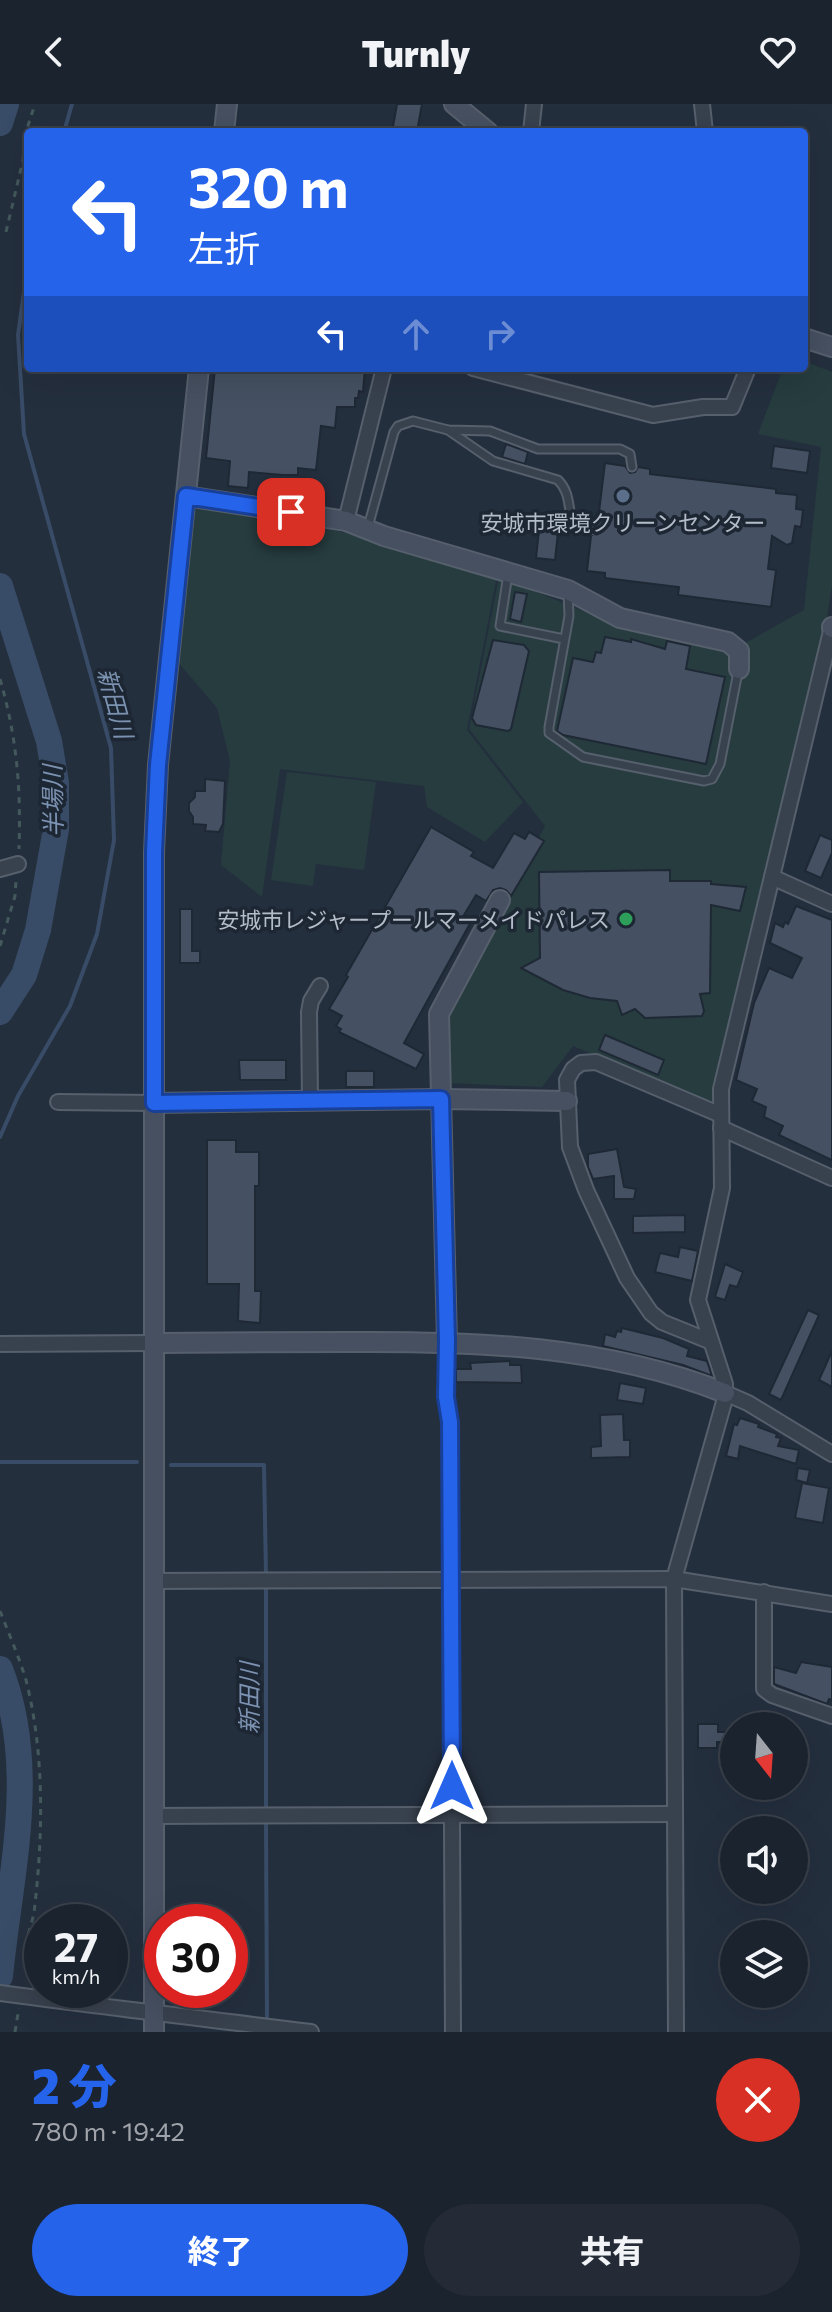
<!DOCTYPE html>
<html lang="ja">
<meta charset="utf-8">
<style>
body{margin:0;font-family:Commissioner,"Noto Sans JP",sans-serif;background:#242b36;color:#f1f3f6;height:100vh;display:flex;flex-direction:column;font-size:30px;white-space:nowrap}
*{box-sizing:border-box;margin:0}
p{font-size:26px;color:#a0a4aa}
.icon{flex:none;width:44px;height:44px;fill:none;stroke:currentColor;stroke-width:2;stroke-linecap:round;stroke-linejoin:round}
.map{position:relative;height:1928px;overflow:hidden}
.drawer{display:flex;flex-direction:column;background:#1b232e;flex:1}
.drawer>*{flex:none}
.hud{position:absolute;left:24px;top:24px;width:784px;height:244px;border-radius:8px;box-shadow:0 8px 32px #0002,0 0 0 2px #39404a;background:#2563eb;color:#fff;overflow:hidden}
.needle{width:52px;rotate:163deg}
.fabs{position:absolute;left:720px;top:1608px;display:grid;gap:16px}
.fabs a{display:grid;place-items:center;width:88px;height:88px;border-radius:50%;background:#1b232e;box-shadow:0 8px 32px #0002,0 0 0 2px #39404a;font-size:40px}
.speed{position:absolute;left:24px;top:1800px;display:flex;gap:16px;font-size:40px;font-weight:700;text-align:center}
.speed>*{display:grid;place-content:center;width:104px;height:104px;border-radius:50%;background:#1b232e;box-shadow:0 8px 32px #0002,0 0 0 2px #39404a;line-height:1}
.speed small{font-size:20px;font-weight:400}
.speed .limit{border:12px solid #d22;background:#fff;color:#111}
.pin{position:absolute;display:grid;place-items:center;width:68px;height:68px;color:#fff;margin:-34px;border-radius:16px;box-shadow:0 4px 12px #0006}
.me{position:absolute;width:88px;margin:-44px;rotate:0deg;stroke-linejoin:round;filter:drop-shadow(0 0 6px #0008)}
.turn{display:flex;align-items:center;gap:28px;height:168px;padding:0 32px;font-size:36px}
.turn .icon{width:104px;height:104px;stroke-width:2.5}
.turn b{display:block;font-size:56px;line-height:68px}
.lanes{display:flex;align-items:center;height:76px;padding:0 32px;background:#0003;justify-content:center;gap:40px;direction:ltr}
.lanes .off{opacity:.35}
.round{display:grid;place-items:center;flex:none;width:84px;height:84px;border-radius:42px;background:#242b36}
.summary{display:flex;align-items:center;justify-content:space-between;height:136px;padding:0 32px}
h1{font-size:48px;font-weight:800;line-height:60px;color:#2563eb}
.action{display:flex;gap:16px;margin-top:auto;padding:16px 32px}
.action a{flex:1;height:92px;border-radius:48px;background:#2563eb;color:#fff;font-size:32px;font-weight:800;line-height:92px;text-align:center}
.action a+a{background:#242b36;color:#f1f3f6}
header{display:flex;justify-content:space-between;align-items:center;height:104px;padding:0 32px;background:#1b232e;font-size:36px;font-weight:800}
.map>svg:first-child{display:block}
.green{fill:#263c3f}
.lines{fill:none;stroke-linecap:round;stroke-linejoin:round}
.stream{stroke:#394c67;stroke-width:4}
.river{stroke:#394c67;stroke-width:26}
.building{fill:#455162;stroke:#1f2835;stroke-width:2}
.lane-casing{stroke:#565f6c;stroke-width:11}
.street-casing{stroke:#565f6c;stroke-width:18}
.secondary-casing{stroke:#565f6c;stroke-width:22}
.path{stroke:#44595c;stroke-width:3;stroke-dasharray:6 6;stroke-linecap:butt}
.lane{stroke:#38414e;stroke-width:7}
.street{stroke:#38414e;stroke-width:14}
.secondary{stroke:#465061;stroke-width:18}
.route-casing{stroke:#184099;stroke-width:20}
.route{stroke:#2563eb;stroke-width:14}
.service-dot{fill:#5c6f8a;stroke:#1d2633;stroke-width:3}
.leisure-dot{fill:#2e9e5b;stroke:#1d2633;stroke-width:3}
.labels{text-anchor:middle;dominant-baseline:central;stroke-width:7;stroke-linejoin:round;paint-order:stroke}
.poi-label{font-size:22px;fill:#b4bcc9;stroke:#1d2633}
.water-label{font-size:24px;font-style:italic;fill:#7c92b1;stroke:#1d2633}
</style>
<header><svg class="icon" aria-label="back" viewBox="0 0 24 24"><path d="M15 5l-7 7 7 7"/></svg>Turnly<svg class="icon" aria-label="heart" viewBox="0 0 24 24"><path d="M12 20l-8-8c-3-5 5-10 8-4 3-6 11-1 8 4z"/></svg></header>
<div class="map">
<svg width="832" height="1928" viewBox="0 0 832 1928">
<rect width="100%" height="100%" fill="#242f3e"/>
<!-- green -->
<g class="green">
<path d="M 804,257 L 832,268 L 832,482 L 823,537 L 714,996 L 705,997 L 573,942 L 542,983 L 448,979 L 446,908 L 545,722 L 469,625 L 499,473 L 628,525 L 731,547 L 804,506 L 821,343 L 758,330 L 783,264 L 804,264 Z"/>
<path d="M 199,403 L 331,425 L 497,472 L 467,626 L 523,698 L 485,738 L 427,703 L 424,682 L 280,665 L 262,793 L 221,761 L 230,657 L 217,604 L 178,558 L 193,410 Z"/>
<path d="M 287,668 L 376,678 L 364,766 L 316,760 L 313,782 L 271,776 Z"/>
</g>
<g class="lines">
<!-- stream -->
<g class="stream">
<path d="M 64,28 L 72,0"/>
<path d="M 0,1033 L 18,992 L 70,902 L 97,830 L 114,736 L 111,644 L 24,330 L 18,231 L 28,159"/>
<path d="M 0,1358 L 137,1358"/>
<path d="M 171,1361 L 264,1361 L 266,1471"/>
<path d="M 266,1707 L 266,1482"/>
<path d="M 266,1719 L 267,1916"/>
</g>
<!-- river -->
<g class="river">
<path d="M 0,19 L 6,0"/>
<path d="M 0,482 L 49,637 L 56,679 L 56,725 L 38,826 L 24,871 L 0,908"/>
<path d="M 0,1565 C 39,1665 10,1770 0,1872"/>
</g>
</g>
<!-- building -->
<g class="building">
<path d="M 397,0 L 422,0 L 417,28 L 392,28 Z"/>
<path d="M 215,264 L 365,264 L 363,288 L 359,287 L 358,294 L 355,294 L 355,303 L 337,303 L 335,324 L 321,322 L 316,366 L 298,364 L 298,371 L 283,371 L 249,368 L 248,384 L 228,382 L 230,357 L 206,354 Z"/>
<path d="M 506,340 L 528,348 L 525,360 L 502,353 Z"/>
<path d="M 774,342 L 810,347 L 807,369 L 771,364 Z"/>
<path d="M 605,359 L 625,362 L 630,369 L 635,368 L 638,363 L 650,365 L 650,370 L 776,385 L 776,389 L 797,391 L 796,405 L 803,406 L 801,423 L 795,422 L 792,439 L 787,441 L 772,432 L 768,465 L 776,466 L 771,503 L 678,491 L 679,483 L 605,474 L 605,469 L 587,467 L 591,432 L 597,427 L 592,420 L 593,415 L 598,416 Z"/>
<path d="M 539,426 L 558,428 L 555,456 L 536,454 Z"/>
<path d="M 515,488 L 527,490 L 521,518 L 510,515 Z"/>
<path d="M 605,533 L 631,538 L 631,535 L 665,545 L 667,537 L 690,542 L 686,565 L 725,573 L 706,660 L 563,631 L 557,627 L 573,554 L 593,558 L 596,548 L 601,549 Z"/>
<path d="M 493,536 L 524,541 L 529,547 L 511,625 L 508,627 L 476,621 L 472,614 Z"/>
<path d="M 205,675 L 225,677 L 223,720 L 219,728 L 205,727 L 206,721 L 193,720 L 193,713 L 189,707 L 189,699 L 195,693 L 195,687 L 205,687 Z"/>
<path d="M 431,723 L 474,748 L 471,752 L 493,764 L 514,729 L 525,735 L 529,728 L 544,737 L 511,792 L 506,786 L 500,784 L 493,786 L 486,797 L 476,791 L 464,811 L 472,816 L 404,939 L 424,950 L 416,965 L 339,928 L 341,925 L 336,922 L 342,912 L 329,905 L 348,873 L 346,871 Z"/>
<path d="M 820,731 L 832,736 L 832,749 L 821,774 L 805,767 Z"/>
<path d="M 670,766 L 670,777 L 711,777 L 711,780 L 746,783 L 740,807 L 711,801 L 710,889 L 700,890 L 704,907 L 702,912 L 645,914 L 635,905 L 622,911 L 617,897 L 590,894 L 563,886 L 521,864 L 540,854 L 539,768 Z"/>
<path d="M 796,802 L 832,816 L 832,1056 L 779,1031 L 783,1022 L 764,1013 L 766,1003 L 752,997 L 757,985 L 736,976 L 754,899 L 769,864 L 792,874 L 802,854 L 770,839 L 775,819 L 783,823 L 785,818 L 788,820 Z"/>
<path d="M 180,805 L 192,805 L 192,847 L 200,847 L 200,859 L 180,859 Z"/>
<path d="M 605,931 L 664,956 L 658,971 L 599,946 Z"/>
<path d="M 239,956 L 286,956 L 286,976 L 240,976 Z"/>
<rect x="346" y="967" width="28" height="16"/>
<path d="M 207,1036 L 236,1036 L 236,1048 L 259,1048 L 259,1082 L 255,1082 L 255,1187 L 261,1187 L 260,1219 L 238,1217 L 239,1180 L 207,1180 Z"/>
<path d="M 617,1045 L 624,1083 L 636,1085 L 634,1095 L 614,1095 L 614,1072 L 593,1075 L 588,1063 L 588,1050 Z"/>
<path d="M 685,1111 L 685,1128 L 633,1129 L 633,1112 Z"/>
<path d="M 680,1143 L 698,1147 L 692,1177 L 655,1168 L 660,1149 L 678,1153 Z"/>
<path d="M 725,1160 L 743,1168 L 737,1183 L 730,1181 L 725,1196 L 715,1193 Z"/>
<path d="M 808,1206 L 819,1211 L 781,1296 L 769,1290 Z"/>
<path d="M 622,1224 L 663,1234 L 689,1245 L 687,1252 L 707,1257 L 712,1272 L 683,1261 L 603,1242 L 605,1230 L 615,1233 L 617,1227 L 621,1228 Z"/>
<path d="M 832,1247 L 832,1283 L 819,1276 Z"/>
<path d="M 510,1257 L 510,1261 L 521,1261 L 522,1279 L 456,1278 L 456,1265 L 471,1265 L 470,1259 Z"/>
<path d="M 620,1279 L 646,1284 L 643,1300 L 617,1296 Z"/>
<path d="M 623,1310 L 624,1336 L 630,1336 L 630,1353 L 591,1354 L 591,1343 L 601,1342 L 600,1311 Z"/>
<path d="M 740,1314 L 759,1320 L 758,1323 L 777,1330 L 776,1333 L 781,1334 L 778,1342 L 799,1346 L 796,1360 L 740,1342 L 738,1355 L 726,1352 L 734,1320 L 737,1321 Z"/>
<path d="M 798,1364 L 810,1366 L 807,1379 L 796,1376 Z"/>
<path d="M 802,1379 L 829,1384 L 823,1419 L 795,1414 Z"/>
<path d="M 801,1558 L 832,1563 L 832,1596 L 829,1595 L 827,1600 L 774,1580 L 774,1563 L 796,1569 Z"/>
<path d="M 698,1620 L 718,1620 L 718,1628 L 734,1628 L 734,1638 L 717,1638 L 717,1644 L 698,1644 Z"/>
</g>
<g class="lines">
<!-- lane casing -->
<g class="lane-casing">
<g id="lane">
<path d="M 448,326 L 493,357 L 558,376 C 578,396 559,422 591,426"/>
<path d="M 368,423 L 394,328 L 398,322 L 413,317 L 448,326 L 490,327 L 538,345 L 620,345 L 630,350 L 632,363"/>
<path d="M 508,470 L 500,522 L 564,535"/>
<path d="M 568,488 L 569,512 L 549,623 L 549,629 L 583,653 L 704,677 L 712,675 L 720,660 L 738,568"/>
</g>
</g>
<!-- street casing -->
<g class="street-casing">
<g id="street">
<path d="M 702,0 L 705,28"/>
<path d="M 531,28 L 534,0"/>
<path d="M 473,264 L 653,311 L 703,303 L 732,303 L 748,264"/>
<path d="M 346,417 L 384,264"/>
<path d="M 0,765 L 18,760"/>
<path d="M 772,773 L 832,800"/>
<path d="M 310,996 L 309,908 L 311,897 L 320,882"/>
<path d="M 58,998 L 154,999"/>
<path d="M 721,1024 L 832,1074"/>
<path d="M 447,1237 L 446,1293 L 450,1318 L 453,1928"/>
<path d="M 709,1237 L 662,1218 L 651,1209 L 627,1174 L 586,1086 L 570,1043 L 567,976 L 573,965 L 581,959 L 596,958 L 721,1011"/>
<path d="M 0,1240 L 154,1239"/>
<path d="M 725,1289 L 748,1299 L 832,1350"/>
<path d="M 153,1477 L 674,1475 L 832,1500"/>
<path d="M 764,1488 L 764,1585 L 772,1591 L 832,1612"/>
<path d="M 154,1712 L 673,1710"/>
<path d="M 0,1889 C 103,1903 207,1915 311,1928"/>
<path d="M 676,1928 L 674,1475 L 724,1298 L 725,1280 L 698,1196 L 722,1084 L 721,985 L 832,523"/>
</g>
</g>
<!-- secondary casing -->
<g class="secondary-casing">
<g id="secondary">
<path d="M 454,0 L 488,28"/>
<path d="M 224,28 L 227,0"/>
<path d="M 804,234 L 832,243"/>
<path d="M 186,392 L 346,417 L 384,432 L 568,486 L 620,514 L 728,538 L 739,547 L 739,565"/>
<path d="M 832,523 L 832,524"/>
<path d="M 154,999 L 441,995 L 567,997"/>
<path d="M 447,1237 L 439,910 L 500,796"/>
<path d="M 154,1239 C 219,1238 283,1238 348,1238 C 476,1237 604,1241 725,1289"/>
<path d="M 154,1928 L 154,748 L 158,661 L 199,264"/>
</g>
</g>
<!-- path -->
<g class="path">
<path d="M 6,128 L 23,56 L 25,31 L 35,0"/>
<path d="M 0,575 C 17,634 21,684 19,745"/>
<path d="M 0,842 L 15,792 L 16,776"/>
<path d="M 0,1507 C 9,1530 19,1553 26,1576 C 45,1651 43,1733 34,1809 C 32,1819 28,1829 26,1839 C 24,1854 39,1863 37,1879"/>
<path d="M 15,1928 L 19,1904"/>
</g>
<!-- lane -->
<use href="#lane" class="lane"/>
<!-- street -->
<use href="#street" class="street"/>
<!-- secondary -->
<use href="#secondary" class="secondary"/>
</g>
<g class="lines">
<!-- route casing -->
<g class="route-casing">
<path id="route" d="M 291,408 L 186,392 L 158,661 L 154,748 L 154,999 L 441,995 L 447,1237 L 446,1293 L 450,1318 L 452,1682"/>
</g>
<!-- route -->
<use href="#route" class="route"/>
</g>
<!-- markers -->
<circle class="service-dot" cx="623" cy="392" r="8"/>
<circle class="leisure-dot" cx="626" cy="815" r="8"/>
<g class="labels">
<!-- poi labels -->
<g class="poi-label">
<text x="623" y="418">安城市環境クリーンセンター</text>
<text x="610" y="815" text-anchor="end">安城市レジャープールマーメイドパレス</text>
</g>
<!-- water labels -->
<g class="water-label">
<text transform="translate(116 599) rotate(75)">新田川</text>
<text transform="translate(52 697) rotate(-91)">半場川</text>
<text transform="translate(248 1594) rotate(-90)">新田川</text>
</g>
</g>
</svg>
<div class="fabs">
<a><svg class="needle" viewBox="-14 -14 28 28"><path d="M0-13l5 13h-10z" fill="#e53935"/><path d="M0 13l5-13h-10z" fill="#a0a4aa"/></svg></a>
<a><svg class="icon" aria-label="sound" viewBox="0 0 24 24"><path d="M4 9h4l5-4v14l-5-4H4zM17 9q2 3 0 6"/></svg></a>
<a><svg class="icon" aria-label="layers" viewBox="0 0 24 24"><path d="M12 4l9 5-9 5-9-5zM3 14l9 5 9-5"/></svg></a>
</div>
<div class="speed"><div>27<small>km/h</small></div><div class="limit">30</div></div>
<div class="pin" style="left:291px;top:408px;background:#d93025"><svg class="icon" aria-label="arrive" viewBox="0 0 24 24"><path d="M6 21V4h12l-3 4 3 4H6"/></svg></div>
<svg class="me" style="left:452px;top:1682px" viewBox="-20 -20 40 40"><path d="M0-17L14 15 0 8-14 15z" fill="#2563eb" stroke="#fff" stroke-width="4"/></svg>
<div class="hud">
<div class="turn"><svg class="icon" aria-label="left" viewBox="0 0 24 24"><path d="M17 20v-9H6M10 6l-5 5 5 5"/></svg><div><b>320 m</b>左折</div></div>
<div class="lanes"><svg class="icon" aria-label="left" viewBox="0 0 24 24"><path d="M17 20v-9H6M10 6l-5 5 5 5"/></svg><svg class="icon off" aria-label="ahead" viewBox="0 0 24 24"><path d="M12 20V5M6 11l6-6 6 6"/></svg><svg class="icon off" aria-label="right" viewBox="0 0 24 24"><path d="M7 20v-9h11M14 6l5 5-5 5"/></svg></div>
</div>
</div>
<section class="drawer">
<div class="summary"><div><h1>2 分</h1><p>780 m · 19:42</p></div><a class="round" style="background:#d93025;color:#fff"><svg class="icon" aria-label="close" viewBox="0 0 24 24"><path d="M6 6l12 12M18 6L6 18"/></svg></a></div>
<div class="action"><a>終了</a><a>共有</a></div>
</section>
